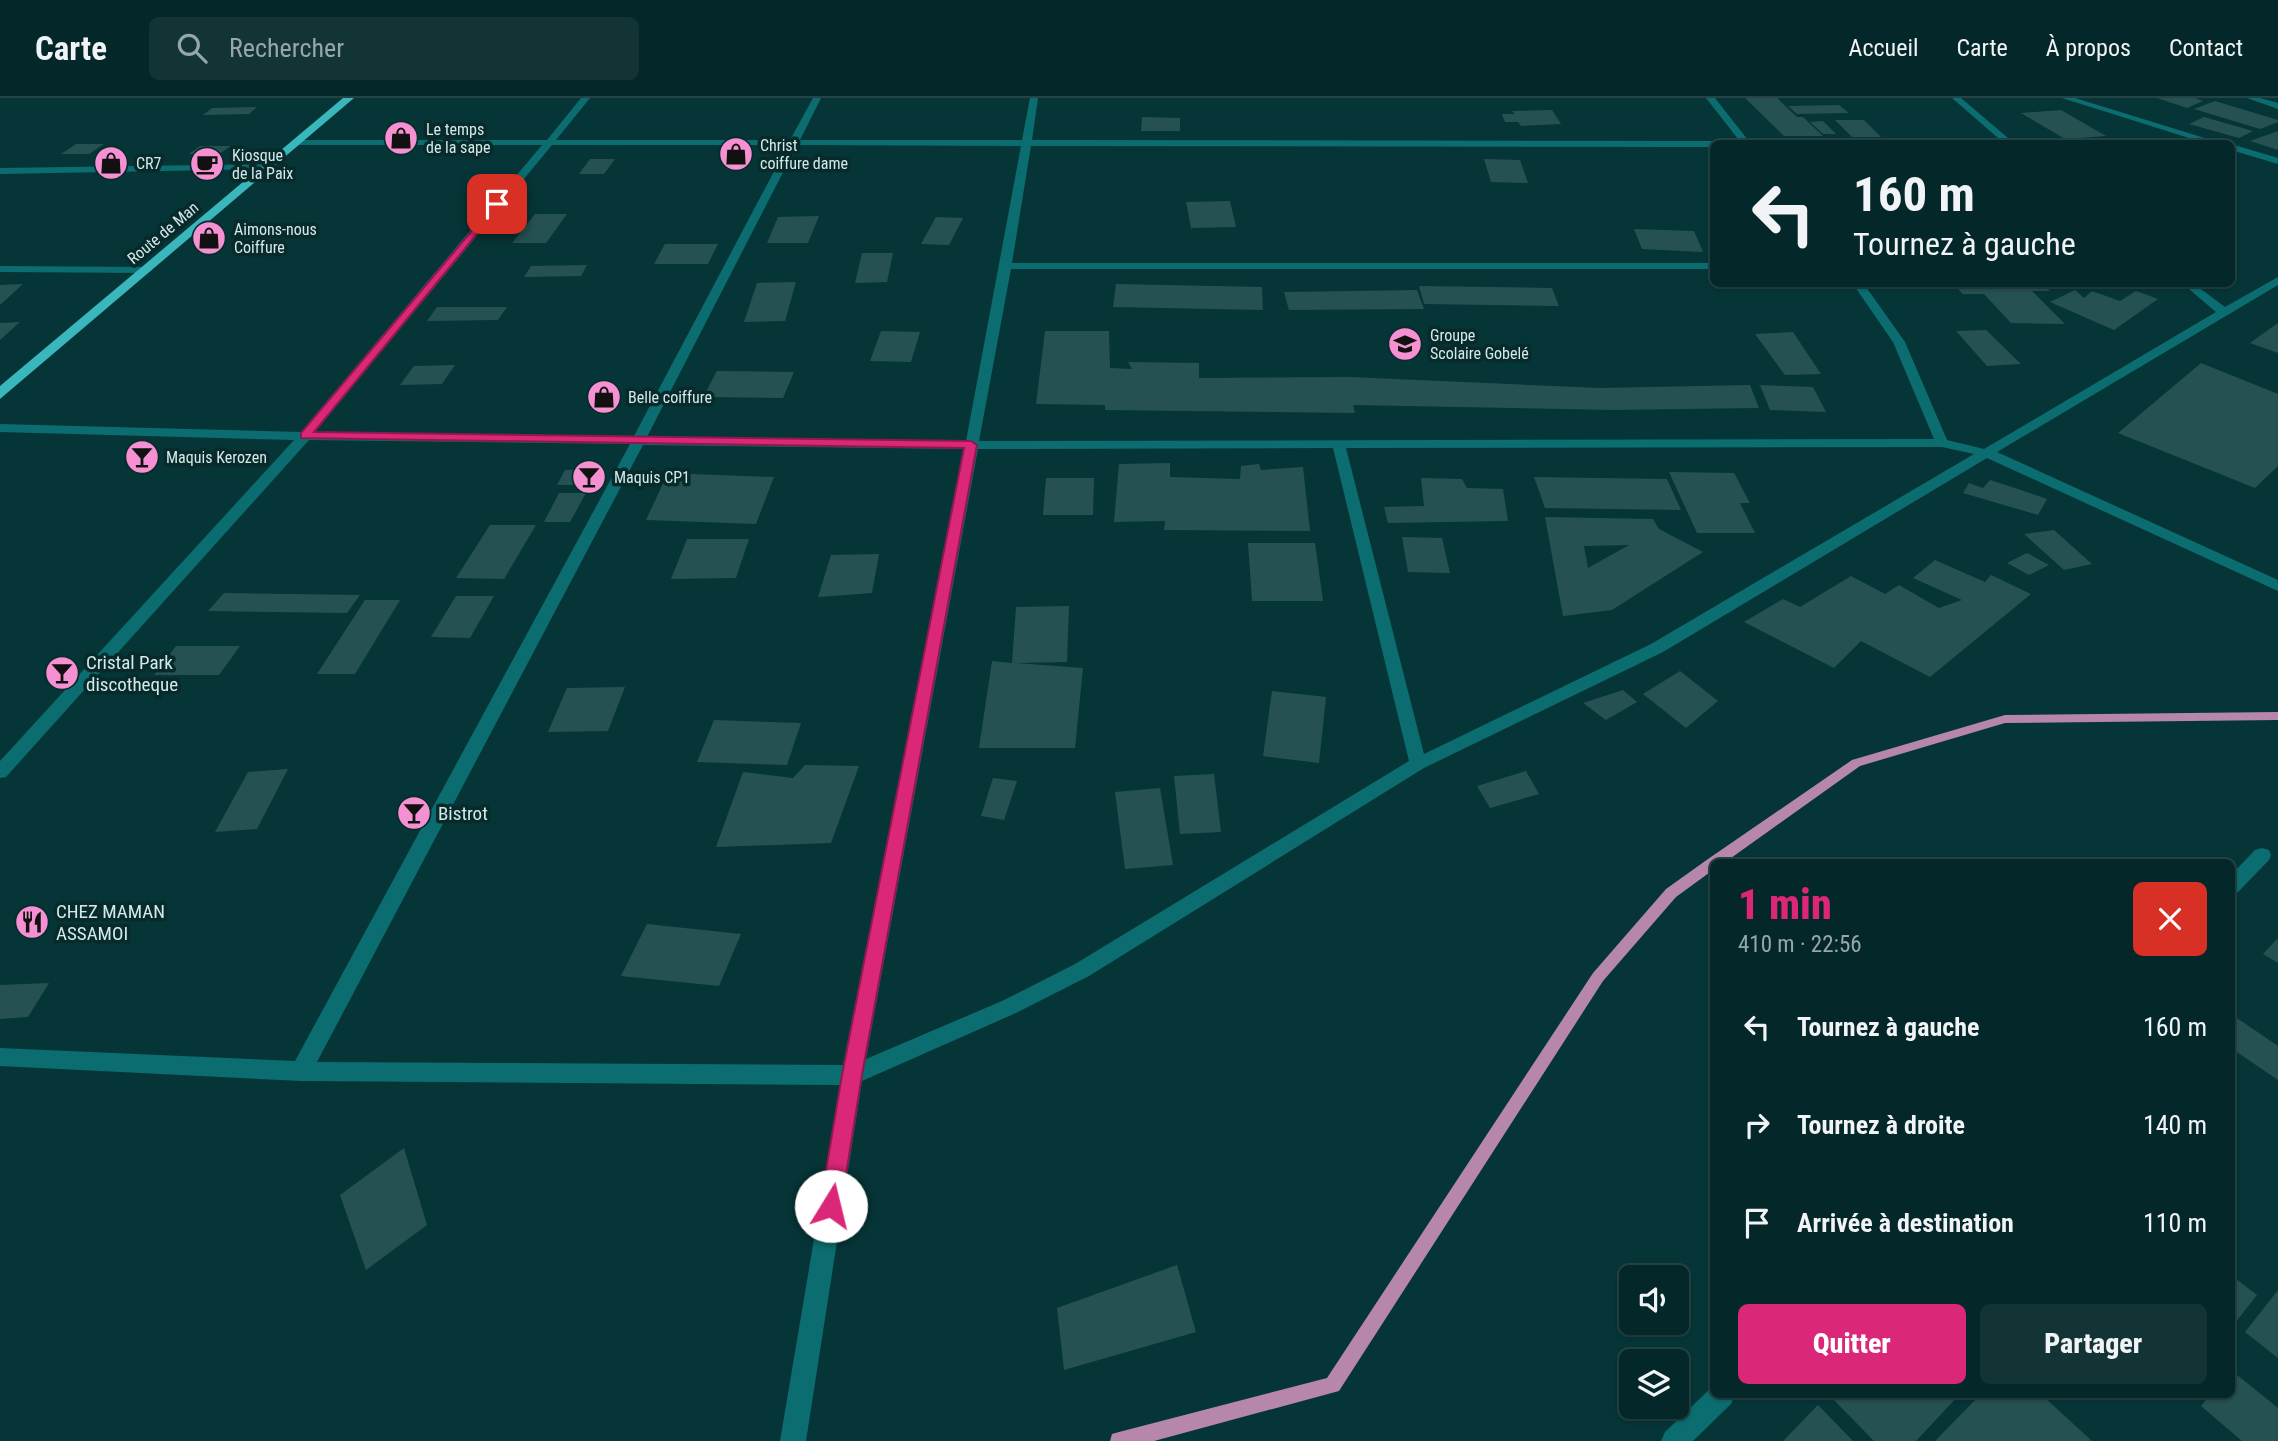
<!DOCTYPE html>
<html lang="fr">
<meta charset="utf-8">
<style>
body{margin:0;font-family:"Roboto Condensed",sans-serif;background:#123435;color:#f1f3f6;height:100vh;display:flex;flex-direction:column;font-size:26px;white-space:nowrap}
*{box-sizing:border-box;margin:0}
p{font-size:23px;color:#97a6a8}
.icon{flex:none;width:38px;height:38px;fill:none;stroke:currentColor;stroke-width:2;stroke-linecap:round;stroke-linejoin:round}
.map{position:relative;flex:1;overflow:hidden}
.sheet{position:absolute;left:1710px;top:761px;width:525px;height:539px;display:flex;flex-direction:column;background:#042829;border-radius:10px;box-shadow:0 2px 5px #0004,0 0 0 2px #254446}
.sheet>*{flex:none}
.guide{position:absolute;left:1710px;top:42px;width:525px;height:147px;border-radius:10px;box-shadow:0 2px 5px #0004,0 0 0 2px #254446;background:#042829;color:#f1f3f6;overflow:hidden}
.controls{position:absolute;left:1619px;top:1167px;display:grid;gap:14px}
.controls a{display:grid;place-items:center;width:70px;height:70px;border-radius:10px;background:#042829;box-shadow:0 2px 5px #0004,0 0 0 2px #254446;font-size:35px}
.pin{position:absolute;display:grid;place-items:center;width:60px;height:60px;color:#fff;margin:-30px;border-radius:14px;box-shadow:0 4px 10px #0006}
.me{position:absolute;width:77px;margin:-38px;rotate:9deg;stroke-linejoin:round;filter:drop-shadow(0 0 5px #0008)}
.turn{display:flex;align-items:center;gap:24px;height:147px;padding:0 28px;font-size:32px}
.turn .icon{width:91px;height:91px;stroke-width:2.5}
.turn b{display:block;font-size:49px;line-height:60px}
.round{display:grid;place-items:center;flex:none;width:74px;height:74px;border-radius:10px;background:#123435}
.head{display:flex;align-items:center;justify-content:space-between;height:119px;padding:0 28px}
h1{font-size:42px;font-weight:800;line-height:52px;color:#db2777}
.action{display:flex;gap:14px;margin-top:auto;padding:14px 28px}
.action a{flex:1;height:80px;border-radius:10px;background:#db2777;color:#fff;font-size:28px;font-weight:800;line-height:80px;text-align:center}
.action a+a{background:#123435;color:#f1f3f6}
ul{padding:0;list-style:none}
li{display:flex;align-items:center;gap:21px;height:98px;padding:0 28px}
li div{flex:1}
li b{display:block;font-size:26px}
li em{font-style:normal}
header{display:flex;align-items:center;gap:42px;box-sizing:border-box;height:98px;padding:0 35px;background:#042829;border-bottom:2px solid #254446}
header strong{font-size:33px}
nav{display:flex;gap:38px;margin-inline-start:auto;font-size:24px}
.search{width:490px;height:63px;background:#123435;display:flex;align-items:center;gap:18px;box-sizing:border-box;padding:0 24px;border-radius:10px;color:#97a6a8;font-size:26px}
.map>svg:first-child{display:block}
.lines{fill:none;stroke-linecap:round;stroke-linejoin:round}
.stream{fill:#b687aa;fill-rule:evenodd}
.building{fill:#265152;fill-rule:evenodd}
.minor{fill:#0b6d70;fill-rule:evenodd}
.highway{fill:#39b7bc;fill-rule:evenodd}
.route{fill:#db2777;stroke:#8e194d;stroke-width:2}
.labels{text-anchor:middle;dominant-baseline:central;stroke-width:7;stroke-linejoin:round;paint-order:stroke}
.far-poi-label{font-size:16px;fill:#d3eaea;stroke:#082a2b;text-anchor:start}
.far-street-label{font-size:16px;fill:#d3eaea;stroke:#082a2b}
.poi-label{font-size:19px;fill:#d3eaea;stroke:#082a2b;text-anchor:start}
</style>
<header>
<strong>Carte</strong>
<div class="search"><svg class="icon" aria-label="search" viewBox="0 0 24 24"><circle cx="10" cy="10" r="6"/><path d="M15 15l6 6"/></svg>Rechercher</div>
<nav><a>Accueil</a><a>Carte</a><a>À propos</a><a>Contact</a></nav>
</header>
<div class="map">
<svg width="2278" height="1343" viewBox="0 0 2278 1343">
<rect width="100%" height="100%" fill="#063537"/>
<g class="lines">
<!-- stream -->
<path class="stream" d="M 2278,614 L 2278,622 L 2005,625 L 1860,668 L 1724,765 L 1713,765 L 1713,772 L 1676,799 L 1603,883 L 1339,1293 L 1154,1343 L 1110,1343 L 1112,1336 L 1119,1334 L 1327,1280 L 1593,875 L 1666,791 L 1708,761 L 1852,662 L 2005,617 Z"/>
</g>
<!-- building -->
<g class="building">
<path d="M 1745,0 L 1777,0 L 1797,19 L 1803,19 L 1823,38 L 1784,38 Z"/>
<path d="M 2157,0 L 2195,0 L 2203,3 L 2187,10 Z"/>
<path d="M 2215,3 L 2278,22 L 2278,24 L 2260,31 L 2194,11 Z"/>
<path d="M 1839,7 L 1849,15 L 1797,16 L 1788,8 Z"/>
<path d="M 257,9 L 249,16 L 203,17 L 212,10 Z"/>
<path d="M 1552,12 L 1561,26 L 1521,28 L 1518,24 L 1505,24 L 1502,16 L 1515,16 L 1512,13 Z"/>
<path d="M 2061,12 L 2106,38 L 2065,41 L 2021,15 Z"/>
<path d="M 1142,19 L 1180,20 L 1180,33 L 1141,33 Z"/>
<path d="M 2204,19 L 2253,33 L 2239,40 L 2189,26 Z"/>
<path d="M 1835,22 L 1864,22 L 1881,39 L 1852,39 Z"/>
<path d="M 1823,23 L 1836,36 L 1823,36 L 1810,24 Z"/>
<path d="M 2278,33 L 2278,52 L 2250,43 Z"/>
<path d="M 76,46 L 104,46 L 89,56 L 61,56 Z"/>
<path d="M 200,48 L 231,48 L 219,56 L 189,56 Z"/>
<path d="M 590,61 L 615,61 L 604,76 L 579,76 Z"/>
<path d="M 1484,61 L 1520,62 L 1528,85 L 1491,84 Z"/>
<path d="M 1230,103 L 1236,129 L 1191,130 L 1186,104 Z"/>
<path d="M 535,116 L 567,116 L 546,145 L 512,145 Z"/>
<path d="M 819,118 L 808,145 L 767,145 L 778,119 Z"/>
<path d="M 936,119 L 963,120 L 949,147 L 921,146 Z"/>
<path d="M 1634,131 L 1694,133 L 1703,154 L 1642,151 Z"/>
<path d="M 665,146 L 718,146 L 708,166 L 654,166 Z"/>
<path d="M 862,155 L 893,155 L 887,184 L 855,185 Z"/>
<path d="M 587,167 L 581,178 L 524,179 L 531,168 Z"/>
<path d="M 796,184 L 785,223 L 744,224 L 757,185 Z"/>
<path d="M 23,186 L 0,207 L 0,187 Z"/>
<path d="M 1116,186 L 1262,189 L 1263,212 L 1113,209 Z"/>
<path d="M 1953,186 L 2042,186 L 2050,193 L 2032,193 L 2065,226 L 2011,225 L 1984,196 L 1963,196 Z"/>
<path d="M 1419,188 L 1552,190 L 1559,208 L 1424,206 Z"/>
<path d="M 1417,192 L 1424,211 L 1289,212 L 1284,194 Z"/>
<path d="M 2075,192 L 2084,200 L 2092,193 L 2120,203 L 2136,193 L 2158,201 L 2114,232 L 2050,204 Z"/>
<path d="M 437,209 L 507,209 L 498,222 L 427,223 Z"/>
<path d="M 20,224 L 0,242 L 0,225 Z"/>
<path d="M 2278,225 L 2278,255 L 2250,245 Z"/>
<path d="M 1986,232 L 2021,266 L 1987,268 L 1956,233 Z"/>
<path d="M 881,233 L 920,234 L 911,264 L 870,263 Z"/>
<path d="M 1045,233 L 1109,233 L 1110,270 L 1132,271 L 1128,264 L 1199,265 L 1199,280 L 1349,279 L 1600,290 L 1750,287 L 1759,310 L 1613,312 L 1353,307 L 1355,315 L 1105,312 L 1105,307 L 1036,306 Z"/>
<path d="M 1793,234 L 1821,276 L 1785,277 L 1755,236 Z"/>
<path d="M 2201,265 L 2278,296 L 2278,368 L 2255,390 L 2118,335 Z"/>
<path d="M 455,267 L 442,286 L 400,287 L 414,268 Z"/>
<path d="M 717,273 L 794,274 L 783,300 L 703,299 Z"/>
<path d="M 1760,287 L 1813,289 L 1826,314 L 1770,312 Z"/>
<path d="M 1170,365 L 1170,379 L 1240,381 L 1241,368 L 1259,366 L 1261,372 L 1303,369 L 1310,433 L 1164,432 L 1165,423 L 1114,424 L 1119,366 Z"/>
<path d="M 600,371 L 591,387 L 557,387 L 565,372 Z"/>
<path d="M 1669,374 L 1734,375 L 1750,405 L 1740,405 L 1755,435 L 1697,435 Z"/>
<path d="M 668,375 L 717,377 L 774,379 L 756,426 L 646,422 Z"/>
<path d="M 1534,379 L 1667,381 L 1681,412 L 1545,410 Z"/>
<path d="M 1046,380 L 1094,380 L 1093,417 L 1043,417 Z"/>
<path d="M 1421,380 L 1462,381 L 1467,390 L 1503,391 L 1508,423 L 1388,425 L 1384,409 L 1424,408 Z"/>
<path d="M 1990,382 L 2015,390 L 2047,401 L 2038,417 L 1963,395 L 1969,385 L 1983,390 Z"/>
<path d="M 559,395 L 586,395 L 570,424 L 544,424 Z"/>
<path d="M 1545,419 L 1653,421 L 1659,431 L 1703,454 L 1612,512 L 1563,518 ZM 1629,447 L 1588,470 L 1584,448 Z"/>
<path d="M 490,427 L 536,427 L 504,481 L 456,480 Z"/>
<path d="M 2054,432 L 2092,466 L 2064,472 L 2024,436 Z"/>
<path d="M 1402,439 L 1442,440 L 1450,475 L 1408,474 Z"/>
<path d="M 687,441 L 749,441 L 736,480 L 671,481 Z"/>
<path d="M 1248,445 L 1315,445 L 1323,503 L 1252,503 Z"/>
<path d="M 2027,455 L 2049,467 L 2029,477 L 2007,465 Z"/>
<path d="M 879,456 L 872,495 L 818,499 L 831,457 Z"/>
<path d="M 1935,462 L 1985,484 L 1991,477 L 2031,496 L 1930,579 L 1861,543 L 1834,570 L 1744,524 L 1783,501 L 1800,509 L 1851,478 L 1885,496 L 1899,487 L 1939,510 L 1962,502 L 1913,480 Z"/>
<path d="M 224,495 L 360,497 L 347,515 L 208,513 Z"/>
<path d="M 456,498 L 494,498 L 470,540 L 431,539 Z"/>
<path d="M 365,502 L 400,502 L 355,576 L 317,576 Z"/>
<path d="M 1069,508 L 1067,564 L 1016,565 L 1083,570 L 1075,650 L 979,650 L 992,563 L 1012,565 L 1016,509 Z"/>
<path d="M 176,548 L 240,548 L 219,577 L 154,577 Z"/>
<path d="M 1680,573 L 1718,603 L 1686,630 L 1643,596 Z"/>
<path d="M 625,589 L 608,633 L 548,634 L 567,590 Z"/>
<path d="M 1623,592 L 1637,604 L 1606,622 L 1583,605 Z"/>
<path d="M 1272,593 L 1326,599 L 1319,665 L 1263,658 Z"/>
<path d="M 714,622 L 801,625 L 787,667 L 697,664 Z"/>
<path d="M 805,667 L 859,668 L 831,745 L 716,749 L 743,674 L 793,680 Z"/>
<path d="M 288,671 L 257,731 L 215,734 L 248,674 Z"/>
<path d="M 1526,673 L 1539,696 L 1490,710 L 1477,688 Z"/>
<path d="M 1214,676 L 1221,734 L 1180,736 L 1174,678 Z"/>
<path d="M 993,680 L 1017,683 L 1004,722 L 981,718 Z"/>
<path d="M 1160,690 L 1173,767 L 1125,771 L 1115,694 Z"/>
<path d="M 647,826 L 741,836 L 719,888 L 621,878 Z"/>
<path d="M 2278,840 L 2278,865 L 2263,856 Z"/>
<path d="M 49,885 L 28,919 L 0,921 L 0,887 Z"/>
<path d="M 2231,916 L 2278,948 L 2278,982 L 2231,950 Z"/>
<path d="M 404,1050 L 427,1127 L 366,1172 L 340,1097 Z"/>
<path d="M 1177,1167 L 1196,1234 L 1064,1272 L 1057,1210 Z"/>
<path d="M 2231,1177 L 2257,1197 L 2231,1230 Z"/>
<path d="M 2278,1192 L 2278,1260 L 2245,1234 Z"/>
<path d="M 2231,1272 L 2278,1310 L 2278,1343 L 2242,1343 L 2201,1308 L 2210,1297 L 2231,1297 Z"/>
<path d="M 1829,1297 L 1959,1297 L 1916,1343 L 1874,1343 Z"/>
<path d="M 1980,1297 L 2042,1297 L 2092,1343 L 1935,1343 Z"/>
<path d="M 1818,1307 L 1853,1343 L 1783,1343 Z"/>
</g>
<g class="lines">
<!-- minor -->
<g class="minor">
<path d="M 581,0 L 590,0 L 556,42 L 790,42 L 813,0 L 821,0 L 800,42 L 1022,42 L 1030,0 L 1038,0 L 1032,42 L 1713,43 L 1717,46 L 1713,46 L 1713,49 L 1031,48 L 1012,165 L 1713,165 L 1713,171 L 1011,171 L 979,343 L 1934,341 L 1893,244 L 1853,186 L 1864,186 L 1905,244 L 1947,342 L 1984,351 L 2216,214 L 2183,186 L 2194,186 L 2225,209 L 2278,179 L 2278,187 L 1997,354 L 2278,482 L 2278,493 L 1987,360 L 1663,554 L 1424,670 L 1089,878 L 1016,915 L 862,983 L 806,1343 L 780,1343 L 840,987 L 301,983 L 0,968 L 0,950 L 295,963 L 630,346 L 309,342 L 6,679 L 0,680 L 0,663 L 294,342 L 0,334 L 0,326 L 301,334 L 542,47 L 297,47 L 294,46 L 294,42 L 547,42 ZM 552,47 L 788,47 L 634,338 L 315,334 ZM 797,47 L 1021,48 L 966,343 L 647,339 ZM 643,347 L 965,351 L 843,967 L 317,964 ZM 1942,349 L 1974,356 L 1651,546 L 1424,656 L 1346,350 ZM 1333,350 L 1409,663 L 1075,866 L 1002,903 L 866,961 L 978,351 Z"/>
<path d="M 1706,0 L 1715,0 L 1751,46 L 1742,46 Z"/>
<path d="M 1952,0 L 1961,0 L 2015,46 L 2005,46 Z"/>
<path d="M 2062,0 L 2075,0 L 2224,46 L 2208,46 Z"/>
<path d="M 2247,0 L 2260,0 L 2278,5 L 2278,11 Z"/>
<path d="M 2231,46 L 2278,60 L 2278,66 L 2231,52 Z"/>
<path d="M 272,66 L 274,68 L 269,71 L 0,76 L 0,70 Z"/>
<path d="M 0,168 L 147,169 L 152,172 L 147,175 L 0,174 Z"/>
<path d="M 2262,750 L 2269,752 L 2271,757 L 2269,762 L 2238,794 L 2231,796 L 2231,777 L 2255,752 Z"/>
<path d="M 1713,1288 L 1713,1297 L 1735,1297 L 1731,1306 L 1693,1343 L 1661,1343 L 1665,1334 Z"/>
</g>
<!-- highway -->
<path class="highway" d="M 343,0 L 354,0 L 0,301 L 0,288 Z"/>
</g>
<!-- route -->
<path class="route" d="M 497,103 L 500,108 L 314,334 L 971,343 L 977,347 L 862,977 L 841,1108 L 838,1115 L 831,1118 L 823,1115 L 820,1108 L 842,977 L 964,350 L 301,340 L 301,335 Z"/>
<!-- icons -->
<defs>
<g id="shop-disc" transform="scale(1.75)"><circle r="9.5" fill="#f591d2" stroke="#082a2b"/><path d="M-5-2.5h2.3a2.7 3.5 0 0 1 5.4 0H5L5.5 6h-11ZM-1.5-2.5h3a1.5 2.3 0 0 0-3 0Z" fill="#111"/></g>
<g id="cafe-disc" transform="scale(1.75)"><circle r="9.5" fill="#f591d2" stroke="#082a2b"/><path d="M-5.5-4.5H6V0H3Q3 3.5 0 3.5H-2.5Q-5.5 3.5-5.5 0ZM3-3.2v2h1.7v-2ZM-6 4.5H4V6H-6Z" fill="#111"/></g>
<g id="school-disc" transform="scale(1.75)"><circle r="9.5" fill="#f591d2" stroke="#082a2b"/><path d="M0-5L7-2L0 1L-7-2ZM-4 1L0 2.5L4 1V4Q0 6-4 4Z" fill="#111"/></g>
<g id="bar-disc" transform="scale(1.75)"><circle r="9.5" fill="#f591d2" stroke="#082a2b"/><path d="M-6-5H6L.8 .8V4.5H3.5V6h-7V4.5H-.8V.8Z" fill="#111"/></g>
<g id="restaurant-disc" transform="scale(1.75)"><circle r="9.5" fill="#f591d2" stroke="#082a2b"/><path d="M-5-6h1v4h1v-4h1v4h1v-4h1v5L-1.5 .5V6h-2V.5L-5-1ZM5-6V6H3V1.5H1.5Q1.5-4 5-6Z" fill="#111"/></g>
</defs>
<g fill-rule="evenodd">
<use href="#shop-disc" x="401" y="40"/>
<use href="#shop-disc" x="736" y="56"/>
<use href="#shop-disc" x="111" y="65"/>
<use href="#cafe-disc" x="207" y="66"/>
<use href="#shop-disc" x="209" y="140"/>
<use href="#school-disc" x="1405" y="246"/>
<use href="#shop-disc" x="604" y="299"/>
<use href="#bar-disc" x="142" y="359"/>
<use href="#bar-disc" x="589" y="379"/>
<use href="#bar-disc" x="62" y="575"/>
<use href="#bar-disc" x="414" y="715"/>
<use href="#restaurant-disc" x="32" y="824"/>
</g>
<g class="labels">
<!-- far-poi labels -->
<g class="far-poi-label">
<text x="426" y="31">Le temps<tspan x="426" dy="18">de la sape</tspan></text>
<text x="760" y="47">Christ<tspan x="760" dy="18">coiffure dame</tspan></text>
<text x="232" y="57">Kiosque<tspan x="232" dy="18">de la Paix</tspan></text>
<text x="136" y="65">CR7</text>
<text x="234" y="131">Aimons-nous<tspan x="234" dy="18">Coiffure</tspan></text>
<text x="1430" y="237">Groupe<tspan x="1430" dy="18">Scolaire Gobelé</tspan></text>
<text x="628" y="299">Belle coiffure</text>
<text x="166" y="359">Maquis Kerozen</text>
<text x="614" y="379">Maquis CP1</text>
</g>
<!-- far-street labels -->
<g class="far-street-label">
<text transform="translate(163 135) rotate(-40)">Route de Man</text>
</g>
<!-- poi labels -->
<g class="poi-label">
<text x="86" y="564">Cristal Park<tspan x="86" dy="22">discotheque</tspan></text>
<text x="438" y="715">Bistrot</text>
<text x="56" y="813">CHEZ MAMAN<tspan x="56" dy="22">ASSAMOI</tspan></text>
</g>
</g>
</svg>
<div class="controls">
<a><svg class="icon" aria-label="sound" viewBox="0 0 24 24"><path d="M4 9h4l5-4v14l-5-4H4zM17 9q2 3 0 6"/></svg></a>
<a><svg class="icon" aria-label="layers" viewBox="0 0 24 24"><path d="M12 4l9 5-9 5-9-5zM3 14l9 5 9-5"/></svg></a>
</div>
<div class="pin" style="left:497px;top:106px;background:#d93025"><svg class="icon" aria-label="arrive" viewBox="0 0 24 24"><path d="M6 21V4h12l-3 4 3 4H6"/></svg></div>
<svg class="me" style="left:831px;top:1108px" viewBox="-20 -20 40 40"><circle r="19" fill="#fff"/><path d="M0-13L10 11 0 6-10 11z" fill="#db2777"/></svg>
<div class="guide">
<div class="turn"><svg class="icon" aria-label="left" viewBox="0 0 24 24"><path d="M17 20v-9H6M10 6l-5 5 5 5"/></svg><div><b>160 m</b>Tournez à gauche</div></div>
</div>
<section class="sheet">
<div class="head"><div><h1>1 min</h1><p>410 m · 22:56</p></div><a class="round" style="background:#d93025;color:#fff"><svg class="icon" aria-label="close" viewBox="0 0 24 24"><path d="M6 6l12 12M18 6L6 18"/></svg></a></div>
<ul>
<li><svg class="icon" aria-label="left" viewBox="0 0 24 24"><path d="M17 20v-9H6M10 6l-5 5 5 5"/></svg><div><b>Tournez à gauche</b></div><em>160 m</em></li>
<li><svg class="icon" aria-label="right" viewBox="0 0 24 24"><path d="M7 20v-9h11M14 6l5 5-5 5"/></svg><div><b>Tournez à droite</b></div><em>140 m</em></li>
<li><svg class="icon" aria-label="arrive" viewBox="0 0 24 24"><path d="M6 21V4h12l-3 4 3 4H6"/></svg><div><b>Arrivée à destination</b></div><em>110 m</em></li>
</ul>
<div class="action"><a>Quitter</a><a>Partager</a></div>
</section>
</div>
